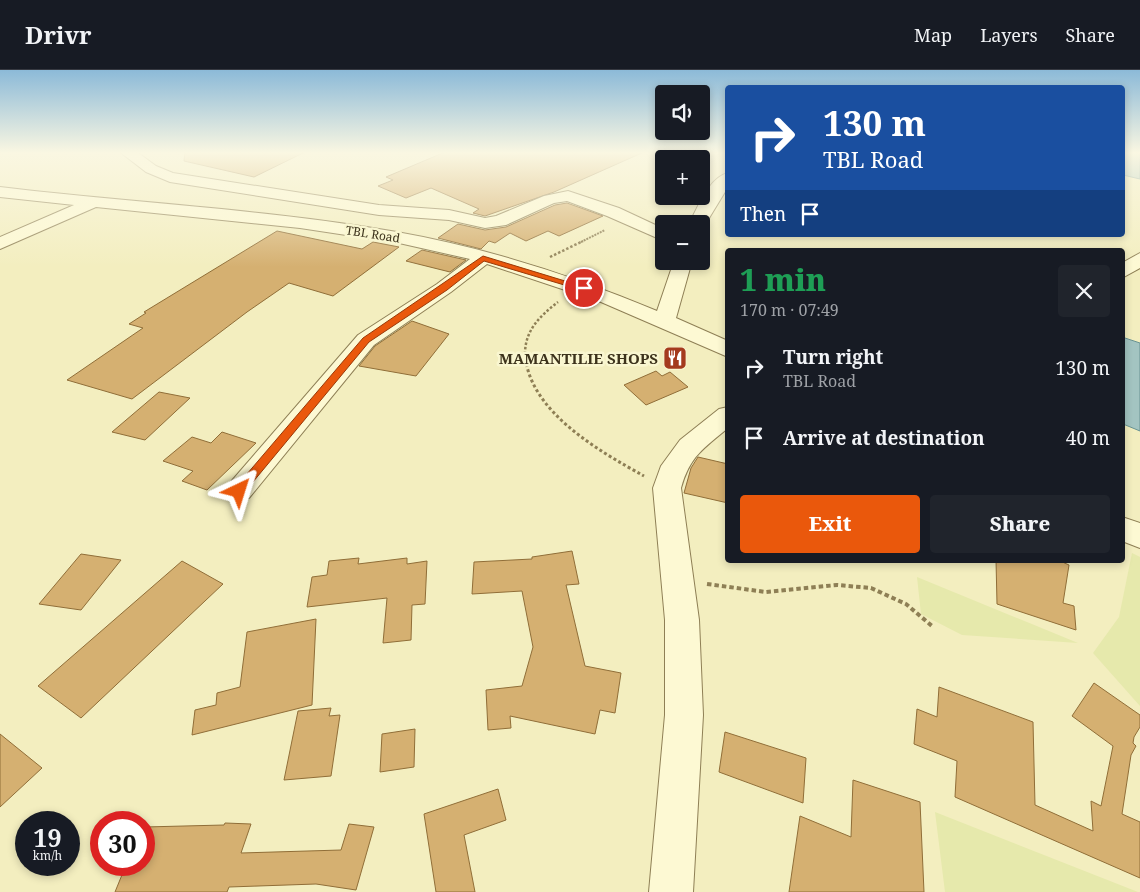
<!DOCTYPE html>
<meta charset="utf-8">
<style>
body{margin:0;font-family:"Noto Serif",serif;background:#20242c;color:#f1f3f6;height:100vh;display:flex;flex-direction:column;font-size:19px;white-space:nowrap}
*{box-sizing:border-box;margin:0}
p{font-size:16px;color:#9ea1a6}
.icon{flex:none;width:28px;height:28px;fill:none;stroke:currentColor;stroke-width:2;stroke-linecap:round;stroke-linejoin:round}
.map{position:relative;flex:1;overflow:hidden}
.panel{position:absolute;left:725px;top:178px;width:400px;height:315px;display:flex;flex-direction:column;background:#171b24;border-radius:5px;box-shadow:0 2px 8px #0003}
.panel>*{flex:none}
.banner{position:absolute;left:725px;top:15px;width:400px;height:152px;border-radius:5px;box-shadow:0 2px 8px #0003;background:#1a4fa0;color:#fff;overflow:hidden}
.controls{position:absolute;left:655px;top:15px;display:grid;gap:10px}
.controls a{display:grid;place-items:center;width:55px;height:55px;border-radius:5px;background:#171b24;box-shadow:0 2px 8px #0003;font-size:25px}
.speed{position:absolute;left:15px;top:741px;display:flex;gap:10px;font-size:25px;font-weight:700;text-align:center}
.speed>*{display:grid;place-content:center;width:65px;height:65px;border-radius:50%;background:#171b24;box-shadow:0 2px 8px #0003;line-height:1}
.speed small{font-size:12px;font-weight:400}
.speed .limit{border:8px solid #d22;background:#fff;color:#111}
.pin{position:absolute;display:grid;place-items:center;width:42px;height:42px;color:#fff;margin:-21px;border:2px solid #fff;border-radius:50%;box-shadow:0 1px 5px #0007}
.me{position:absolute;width:55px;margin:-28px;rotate:41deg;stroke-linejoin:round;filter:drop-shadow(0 0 4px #0008)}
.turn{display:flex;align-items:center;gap:18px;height:105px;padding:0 15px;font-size:22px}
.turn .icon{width:65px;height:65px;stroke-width:2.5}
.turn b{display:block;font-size:35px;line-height:42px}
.then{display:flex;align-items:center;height:48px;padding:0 15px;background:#0003;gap:10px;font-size:19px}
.round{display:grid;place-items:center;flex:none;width:52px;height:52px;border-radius:5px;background:#20242c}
.headline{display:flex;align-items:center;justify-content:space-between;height:85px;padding:0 15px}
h1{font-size:30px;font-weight:800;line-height:38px;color:#1e9e55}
.primary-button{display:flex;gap:10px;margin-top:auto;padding:10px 15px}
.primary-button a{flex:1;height:58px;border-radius:5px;background:#ea580c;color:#fff;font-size:20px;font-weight:800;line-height:58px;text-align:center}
.primary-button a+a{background:#20242c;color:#f1f3f6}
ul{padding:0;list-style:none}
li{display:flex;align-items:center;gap:15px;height:70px;padding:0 15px}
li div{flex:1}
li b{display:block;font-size:19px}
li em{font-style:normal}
header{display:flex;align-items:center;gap:30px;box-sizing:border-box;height:70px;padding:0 25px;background:#171b24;border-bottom:1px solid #363941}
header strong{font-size:24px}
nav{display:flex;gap:28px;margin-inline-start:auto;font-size:18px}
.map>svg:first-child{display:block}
.farmland{fill:#e6e9ac}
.water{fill:#a3c4c1;stroke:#699392}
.building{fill:#d5b071;stroke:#906e38}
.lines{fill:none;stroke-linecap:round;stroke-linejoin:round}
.minor-casing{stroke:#8e7f55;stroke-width:2}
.path-far3{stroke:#8e7f55;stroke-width:2;stroke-dasharray:2 1;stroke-linecap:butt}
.path-far2{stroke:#8e7f55;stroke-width:2.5;stroke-dasharray:2.5 2;stroke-linecap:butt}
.path-far1{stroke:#8e7f55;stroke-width:3;stroke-dasharray:3 2.5;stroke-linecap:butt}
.path{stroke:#8e7f55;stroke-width:4;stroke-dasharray:4.5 3;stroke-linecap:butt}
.minor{fill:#fdf9d3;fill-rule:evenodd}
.route{fill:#ea580c;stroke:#983908}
.labels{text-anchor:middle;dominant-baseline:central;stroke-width:5;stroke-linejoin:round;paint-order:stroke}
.far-street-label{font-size:12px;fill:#3c321b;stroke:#f9f6d0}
.poi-label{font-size:15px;font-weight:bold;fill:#3c321b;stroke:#f9f6d0;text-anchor:end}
</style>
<header>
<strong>Drivr</strong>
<nav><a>Map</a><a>Layers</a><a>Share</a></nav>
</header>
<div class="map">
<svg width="1140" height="822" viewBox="0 0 1140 822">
<rect width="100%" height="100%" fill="#f3eebf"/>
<!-- farmland -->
<g class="farmland">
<path d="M 1132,483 L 1140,487 L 1140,636 L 1093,583 L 1119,547 Z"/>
<path d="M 917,507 L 1078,573 L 962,565 L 921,544 Z"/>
<path d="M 935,742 L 1138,822 L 945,822 Z"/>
</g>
<!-- water -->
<g class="water">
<path d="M 1123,82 L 1140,82 L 1140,109 L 1123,105 Z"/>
<path d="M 1122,267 L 1140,273 L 1140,361 L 1123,354 Z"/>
</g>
<!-- building -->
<g class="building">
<path d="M 185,82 L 305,82 L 254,107 L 184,91 Z"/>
<path d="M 445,82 L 644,82 L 554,122 L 485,146 L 473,143 L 479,139 L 431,118 L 406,128 L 378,116 L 393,110 L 386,107 Z"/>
<path d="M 567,133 L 603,146 L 559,166 L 548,161 L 526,171 L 510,163 L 495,173 L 489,171 L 481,179 L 438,168 L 458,154 L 485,160 L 506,157 L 555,135 Z"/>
<path d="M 277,161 L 362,179 L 373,172 L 399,177 L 333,226 L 289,213 L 247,242 L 132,329 L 67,310 L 143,258 L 129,254 L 146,243 L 144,242 Z"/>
<path d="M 422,180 L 466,190 L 450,202 L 406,191 Z"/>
<path d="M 412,251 L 449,264 L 416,306 L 359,296 L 375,276 Z"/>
<path d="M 656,301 L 662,306 L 670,302 L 688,317 L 646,335 L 624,315 Z"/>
<path d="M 159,322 L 190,328 L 145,370 L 112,362 Z"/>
<path d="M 222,362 L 256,373 L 207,420 L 182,411 L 193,401 L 163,391 L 192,367 L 211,373 Z"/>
<path d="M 698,387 L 728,394 L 728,433 L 684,423 L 691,398 Z"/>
<path d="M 572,481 L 579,514 L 566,515 L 585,596 L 621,603 L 615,643 L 600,640 L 595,664 L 510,646 L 511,658 L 488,660 L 486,620 L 522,616 L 533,577 L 522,521 L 472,524 L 474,492 L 532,489 L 532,487 Z"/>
<path d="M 81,484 L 121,490 L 81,540 L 39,534 Z"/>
<path d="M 359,488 L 358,494 L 407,488 L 407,494 L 427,491 L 425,534 L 412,535 L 411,570 L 383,573 L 387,528 L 307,537 L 312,507 L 327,505 L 329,491 Z"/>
<path d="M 996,490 L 1058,490 L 1069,495 L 1063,533 L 1074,536 L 1076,560 L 997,534 Z"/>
<path d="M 182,491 L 223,514 L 81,648 L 38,616 Z"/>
<path d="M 316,549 L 312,635 L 192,665 L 195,640 L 216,635 L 217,623 L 240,617 L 247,562 Z"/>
<path d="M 1094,613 L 1140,645 L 1140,657 L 1134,667 L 1133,673 L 1136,676 L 1131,685 L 1122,744 L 1140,752 L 1140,808 L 955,727 L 957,691 L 914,674 L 917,639 L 937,647 L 939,617 L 1033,652 L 1035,735 L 1093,761 L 1091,731 L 1101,736 L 1113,676 L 1072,646 Z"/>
<path d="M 331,638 L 329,646 L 340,645 L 331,706 L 284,710 L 298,641 Z"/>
<path d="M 415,659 L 414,697 L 380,702 L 382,664 Z"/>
<path d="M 725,662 L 806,688 L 803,733 L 719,702 Z"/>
<path d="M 0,664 L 42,698 L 0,737 Z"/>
<path d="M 853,710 L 920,732 L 924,822 L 789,822 L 800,746 L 851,767 Z"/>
<path d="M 498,719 L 506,750 L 464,765 L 475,822 L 436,822 L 424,744 Z"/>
<path d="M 225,753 L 251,754 L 241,783 L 341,780 L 349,754 L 374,757 L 356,820 L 316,814 L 229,817 L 227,822 L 115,822 L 126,795 L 144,795 L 144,757 L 224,755 Z"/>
</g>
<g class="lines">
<!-- minor casing -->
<g class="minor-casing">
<g id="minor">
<path d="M 120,82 L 137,82 L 156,96 L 173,103 L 379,135 L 449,140 L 485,148 L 496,146 L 544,126 L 568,121 L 619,138 L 664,159 L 664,171 L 607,146 L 567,131 L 554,133 L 506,155 L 485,158 L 449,150 L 379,145 L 170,112 L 146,102 Z"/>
<path d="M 728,103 L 728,117 L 703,158 L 701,158 L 701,154 L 689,154 C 697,139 709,107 728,103 Z"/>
<path d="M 0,117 C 132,133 266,139 397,162 C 487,178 574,206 657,241 L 674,191 L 692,191 L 676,248 L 728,271 L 728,287 L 601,232 L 487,194 L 451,222 L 374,275 L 249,428 L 239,431 L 229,428 L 225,421 L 229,414 L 358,265 L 437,214 L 470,189 L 399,173 L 300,158 L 96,137 L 0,179 L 0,167 L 74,135 L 0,127 Z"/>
<path d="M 1140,183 L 1140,198 L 1122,208 L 1122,193 Z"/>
<path d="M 728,337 L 728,358 C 703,379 690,386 681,418 L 699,550 L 703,645 L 693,822 L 649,822 L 665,645 L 665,550 L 653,418 L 661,396 L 680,370 L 719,339 Z"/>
<path d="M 1122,447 L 1140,453 L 1140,478 L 1122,471 Z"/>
</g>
</g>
<!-- path-far3 -->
<path class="path-far3" d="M 581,172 L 605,160"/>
<!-- path-far2 -->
<g class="path-far2">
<path d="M 550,187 L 583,171"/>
<path d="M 525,284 C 525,260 540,246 558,232"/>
</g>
<!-- path-far1 -->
<path class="path-far1" d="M 525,283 C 528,341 599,381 644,406"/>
<!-- path -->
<path class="path" d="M 707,514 L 766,522 L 837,515 L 871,518 L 906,534 L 932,556"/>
<!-- minor -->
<use href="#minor" class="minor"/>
</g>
<!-- sky -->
<linearGradient id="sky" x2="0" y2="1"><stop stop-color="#8cbad8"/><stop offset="0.42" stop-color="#faf7e2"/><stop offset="1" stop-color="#faf7e2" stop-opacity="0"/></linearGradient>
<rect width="1140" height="197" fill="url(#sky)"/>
<!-- route -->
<path class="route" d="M 483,186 L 588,218 L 581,220 L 484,191 L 447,220 L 369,272 L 243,424 L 235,424 L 235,418 L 363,268 Z"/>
<!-- icons -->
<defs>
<g id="restaurant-square" transform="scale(1.25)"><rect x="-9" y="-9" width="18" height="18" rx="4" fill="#a43a1e" stroke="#f9f6d0"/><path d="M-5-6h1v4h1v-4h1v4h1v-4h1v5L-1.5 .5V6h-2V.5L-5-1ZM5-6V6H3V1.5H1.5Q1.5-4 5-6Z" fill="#fff"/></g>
</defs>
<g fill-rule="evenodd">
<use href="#restaurant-square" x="675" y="288"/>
</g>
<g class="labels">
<!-- far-street labels -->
<g class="far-street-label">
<text transform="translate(373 164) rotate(9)">TBL Road</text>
</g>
<!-- poi labels -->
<g class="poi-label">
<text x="658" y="288">MAMANTILIE SHOPS</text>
</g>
</g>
</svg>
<div class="controls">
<a><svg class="icon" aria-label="sound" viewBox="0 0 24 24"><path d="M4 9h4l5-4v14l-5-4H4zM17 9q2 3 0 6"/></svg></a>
<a>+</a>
<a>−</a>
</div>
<div class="speed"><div>19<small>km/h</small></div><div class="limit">30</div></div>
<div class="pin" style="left:584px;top:218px;background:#d93025"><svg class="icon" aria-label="arrive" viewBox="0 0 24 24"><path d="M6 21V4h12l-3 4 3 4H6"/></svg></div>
<svg class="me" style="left:239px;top:421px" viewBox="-20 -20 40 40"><path d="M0-17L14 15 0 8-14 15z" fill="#ea580c" stroke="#fff" stroke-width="4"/></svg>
<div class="banner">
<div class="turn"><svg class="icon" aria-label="right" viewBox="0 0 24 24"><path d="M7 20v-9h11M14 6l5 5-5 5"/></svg><div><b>130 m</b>TBL Road</div></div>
<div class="then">Then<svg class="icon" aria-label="arrive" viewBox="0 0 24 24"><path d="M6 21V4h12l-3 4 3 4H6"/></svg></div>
</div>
<section class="panel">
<div class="headline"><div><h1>1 min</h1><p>170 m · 07:49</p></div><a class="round"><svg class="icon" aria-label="close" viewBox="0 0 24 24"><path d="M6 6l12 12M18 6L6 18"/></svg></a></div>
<ul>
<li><svg class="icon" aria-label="right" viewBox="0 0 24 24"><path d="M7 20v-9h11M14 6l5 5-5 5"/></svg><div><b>Turn right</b><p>TBL Road</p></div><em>130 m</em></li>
<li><svg class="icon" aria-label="arrive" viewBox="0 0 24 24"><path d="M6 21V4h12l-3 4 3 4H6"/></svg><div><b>Arrive at destination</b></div><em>40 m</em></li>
</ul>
<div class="primary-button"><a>Exit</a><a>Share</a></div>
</section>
</div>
